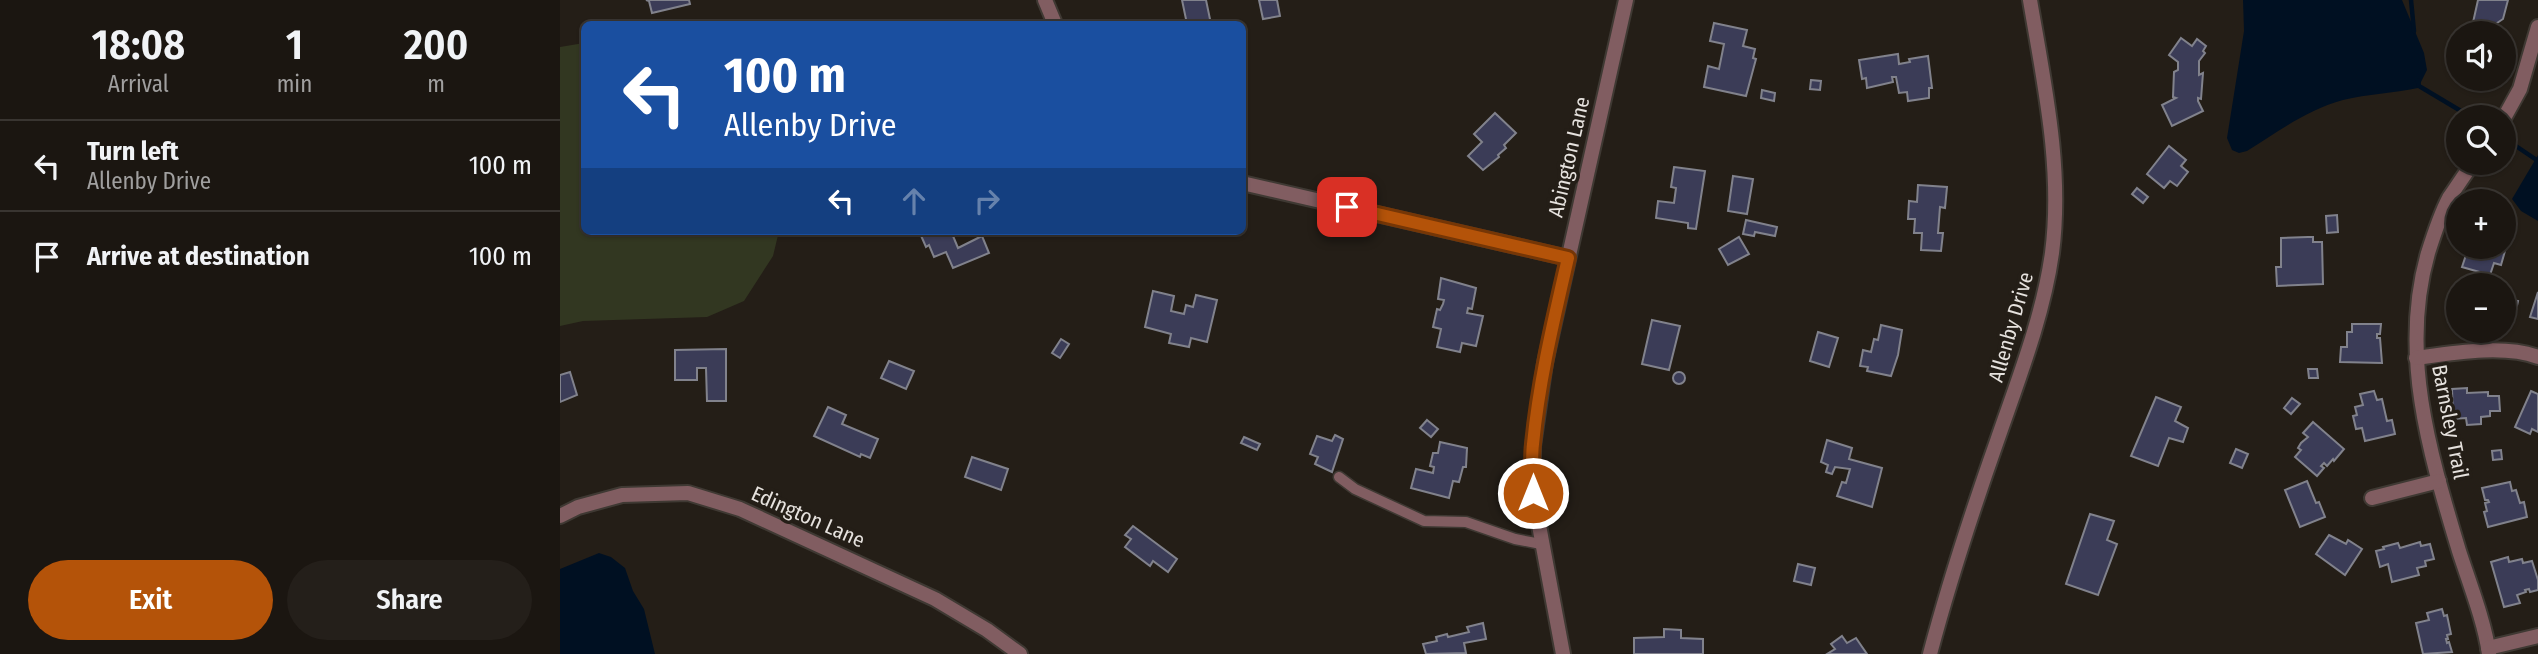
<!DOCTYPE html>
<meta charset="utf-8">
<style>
body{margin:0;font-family:"Fira Sans Condensed",sans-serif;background:#241f1a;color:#f1f3f6;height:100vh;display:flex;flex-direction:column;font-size:26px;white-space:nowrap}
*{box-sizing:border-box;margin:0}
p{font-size:23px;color:#a09f9f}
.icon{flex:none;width:38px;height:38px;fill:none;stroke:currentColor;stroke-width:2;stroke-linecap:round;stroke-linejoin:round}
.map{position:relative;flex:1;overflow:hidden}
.sheet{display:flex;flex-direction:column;background:#1b1611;width:560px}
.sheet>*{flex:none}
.banner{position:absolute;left:21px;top:21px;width:665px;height:214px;border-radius:10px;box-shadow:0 2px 5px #0004,0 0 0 2px #393531;background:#1a4fa0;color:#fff;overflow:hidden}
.tools{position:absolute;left:1886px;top:21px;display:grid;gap:14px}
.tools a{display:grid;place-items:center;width:70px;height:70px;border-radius:50%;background:#1b1611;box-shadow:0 2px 5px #0004,0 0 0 2px #393531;font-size:35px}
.pin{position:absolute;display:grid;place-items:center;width:60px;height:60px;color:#fff;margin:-30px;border-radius:14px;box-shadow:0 4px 10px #0006}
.me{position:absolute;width:77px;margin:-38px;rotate:0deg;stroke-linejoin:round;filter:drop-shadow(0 0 5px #0008)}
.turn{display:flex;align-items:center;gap:24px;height:147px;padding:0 28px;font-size:32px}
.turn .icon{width:91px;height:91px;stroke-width:2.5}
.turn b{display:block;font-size:49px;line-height:60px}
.lanes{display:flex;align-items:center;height:66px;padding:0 28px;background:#0003;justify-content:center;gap:35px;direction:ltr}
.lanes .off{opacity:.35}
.eta{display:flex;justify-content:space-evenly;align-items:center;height:119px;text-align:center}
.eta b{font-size:42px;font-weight:600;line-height:49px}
.button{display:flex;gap:14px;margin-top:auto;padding:14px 28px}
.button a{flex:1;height:80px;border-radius:42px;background:#b45309;color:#fff;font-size:28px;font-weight:600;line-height:80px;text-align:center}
.button a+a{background:#241f1a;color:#f1f3f6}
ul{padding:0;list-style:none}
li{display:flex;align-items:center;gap:21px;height:91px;padding:0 28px;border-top:2px solid #393531}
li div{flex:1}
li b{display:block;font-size:26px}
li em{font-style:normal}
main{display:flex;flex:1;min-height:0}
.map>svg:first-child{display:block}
.green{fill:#323721}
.water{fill:#001022}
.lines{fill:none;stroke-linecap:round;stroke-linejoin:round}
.stream{stroke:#001022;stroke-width:4.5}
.building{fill:#3b3c57;stroke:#81828c;stroke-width:2}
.service-casing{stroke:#3f3933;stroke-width:13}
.minor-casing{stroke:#3f3933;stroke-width:18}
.service{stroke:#815d61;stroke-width:10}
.minor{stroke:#815d61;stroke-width:14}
.route-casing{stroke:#753606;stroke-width:18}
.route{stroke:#b45309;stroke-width:12}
.labels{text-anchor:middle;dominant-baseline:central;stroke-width:7;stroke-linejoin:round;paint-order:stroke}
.street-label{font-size:21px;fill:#e6e2de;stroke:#241e17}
</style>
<main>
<section class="sheet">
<div class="eta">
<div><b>18:08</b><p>Arrival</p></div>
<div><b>1</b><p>min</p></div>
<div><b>200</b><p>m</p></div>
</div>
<ul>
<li><svg class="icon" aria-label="left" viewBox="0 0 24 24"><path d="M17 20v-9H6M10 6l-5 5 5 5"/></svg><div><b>Turn left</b><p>Allenby Drive</p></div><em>100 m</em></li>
<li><svg class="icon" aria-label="arrive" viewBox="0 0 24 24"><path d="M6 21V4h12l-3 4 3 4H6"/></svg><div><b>Arrive at destination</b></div><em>100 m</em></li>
</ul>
<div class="button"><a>Exit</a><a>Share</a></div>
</section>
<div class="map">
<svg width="1978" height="654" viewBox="0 0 1978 654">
<rect width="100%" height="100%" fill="#241e17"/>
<!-- green -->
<path class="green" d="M 24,43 L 24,231 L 219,231 L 213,256 L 184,301 L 147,317 L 23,321 L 0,326 L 0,47 Z"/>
<!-- water -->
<g class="water">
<path d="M 1683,0 L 1842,0 L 1864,53 L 1867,70 L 1858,88 C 1833,93 1808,94 1783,100 C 1748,109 1716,133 1687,151 L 1679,153 L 1672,150 L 1667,138 L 1684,31 Z"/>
<path d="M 1978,155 L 1978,221 L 1961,211 L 1952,199 Z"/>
<path d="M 39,553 L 51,557 L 65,568 L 73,591 L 84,609 L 95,654 L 0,654 L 0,569 Z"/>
</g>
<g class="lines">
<!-- stream -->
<g class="stream">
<path d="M 1851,0 L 1854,31"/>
<path d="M 1858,81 L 1859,86 L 1911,117"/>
<path d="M 1944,138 L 1978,161"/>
</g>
</g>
<!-- building -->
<g class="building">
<path d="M 86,0 L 129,0 L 130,4 L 92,13 L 89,1 Z"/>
<path d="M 622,0 L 646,0 L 651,24 L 627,24 Z"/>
<path d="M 699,0 L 717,0 L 720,16 L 703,19 Z"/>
<path d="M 1918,0 L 1948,0 L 1943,19 L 1937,23 L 1935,33 L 1912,27 Z"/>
<path d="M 1154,23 L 1187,30 L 1183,46 L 1195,49 L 1193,58 L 1196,59 L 1186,96 L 1144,87 L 1148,66 L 1159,69 L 1164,44 L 1150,41 Z"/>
<path d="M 1621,38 L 1632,46 L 1637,39 L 1646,46 L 1643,51 L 1645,53 L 1639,61 L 1639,75 L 1643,73 L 1641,99 L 1638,98 L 1638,101 L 1643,111 L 1612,126 L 1602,105 L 1616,98 L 1613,97 L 1614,72 L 1618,70 L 1618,62 L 1609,55 Z"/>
<path d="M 1338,54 L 1339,64 L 1350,62 L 1349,59 L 1368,56 L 1372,88 L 1369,88 L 1369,98 L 1348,101 L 1347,92 L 1339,93 L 1336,77 L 1332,77 L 1333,82 L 1307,88 L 1306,78 L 1302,79 L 1299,60 Z"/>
<path d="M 1251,80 L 1261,81 L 1260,90 L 1250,89 Z"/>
<path d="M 1202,90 L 1215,93 L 1214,101 L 1201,98 Z"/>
<path d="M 935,113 L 956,133 L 944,145 L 946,148 L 938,155 L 939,157 L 923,170 L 908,156 L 922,142 L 914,134 Z"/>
<path d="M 1609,146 L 1626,160 L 1621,166 L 1628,172 L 1617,186 L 1610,181 L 1604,188 L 1587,174 Z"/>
<path d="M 1114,167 L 1145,171 L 1136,229 L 1128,228 L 1128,223 L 1096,218 L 1098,201 L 1114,203 L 1116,188 L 1111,187 Z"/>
<path d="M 1173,176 L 1193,179 L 1187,214 L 1168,211 Z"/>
<path d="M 1358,185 L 1387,187 L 1385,208 L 1380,207 L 1378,233 L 1383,233 L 1381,251 L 1361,250 L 1362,233 L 1354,233 L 1355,219 L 1348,219 L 1349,201 L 1357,202 Z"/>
<path d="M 1577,188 L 1588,197 L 1583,203 L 1572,194 Z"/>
<path d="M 1777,215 L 1778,232 L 1767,233 L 1766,216 Z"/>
<path d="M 1186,220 L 1217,227 L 1215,236 L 1195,232 L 1194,236 L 1183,234 Z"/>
<path d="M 359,231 L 391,231 L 398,248 L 422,236 L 429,253 L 393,268 L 386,252 L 374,257 L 369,245 L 366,247 Z"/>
<path d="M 1179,237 L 1189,254 L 1168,265 L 1159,249 Z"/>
<path d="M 1748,237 L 1753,237 L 1753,242 L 1762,242 L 1763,284 L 1717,286 L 1716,267 L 1721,267 L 1721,238 Z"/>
<path d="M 1912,247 L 1940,247 L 1939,249 L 1945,251 L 1941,265 L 1934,263 L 1930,275 L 1902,267 L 1907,252 L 1912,253 Z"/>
<path d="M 881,278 L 916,288 L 912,309 L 908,308 L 907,313 L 923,316 L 916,346 L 902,343 L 900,352 L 877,347 L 881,329 L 873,327 L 877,309 L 880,310 L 883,304 L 884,300 L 878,299 Z"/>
<path d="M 593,291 L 614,296 L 611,311 L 624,314 L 626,305 L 633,307 L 636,295 L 657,300 L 647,342 L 631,338 L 629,347 L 609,343 L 611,334 L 585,327 Z"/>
<path d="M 1978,292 L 1978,319 L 1970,317 Z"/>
<path d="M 1948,299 L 1958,301 L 1956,310 L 1946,308 Z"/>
<path d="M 1899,302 L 1899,321 L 1892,320 L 1894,304 L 1898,304 Z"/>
<path d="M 1092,320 L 1120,326 L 1109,370 L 1082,364 Z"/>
<path d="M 1792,324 L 1821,324 L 1820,334 L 1817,334 L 1817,338 L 1820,338 L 1822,363 L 1780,362 L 1781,347 L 1787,347 L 1787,332 L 1792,332 Z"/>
<path d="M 1321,325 L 1342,330 L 1338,355 L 1331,376 L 1307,371 L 1308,367 L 1300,366 L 1303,350 L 1311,352 L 1314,339 L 1318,340 Z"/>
<path d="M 1258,332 L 1278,338 L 1269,367 L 1250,361 Z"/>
<path d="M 501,339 L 509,344 L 500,358 L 492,353 Z"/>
<path d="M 166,349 L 166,401 L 147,401 L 146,368 L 137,368 L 137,380 L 115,380 L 115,350 Z"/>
<path d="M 329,361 L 354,371 L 346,389 L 321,378 Z"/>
<path d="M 1748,369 L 1757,369 L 1758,378 L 1749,378 Z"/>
<circle cx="1119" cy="378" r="6"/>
<path d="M 10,372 L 17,395 L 0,402 L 0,375 Z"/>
<path d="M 1907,388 L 1907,393 L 1928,392 L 1928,396 L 1939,396 L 1940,411 L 1930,411 L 1930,416 L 1921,417 L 1921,424 L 1907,425 L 1906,418 L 1893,419 L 1892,389 Z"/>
<path d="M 1814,391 L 1817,400 L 1822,399 L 1827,421 L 1832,420 L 1835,434 L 1805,441 L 1802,428 L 1796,429 L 1793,416 L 1797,415 L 1795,407 L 1803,405 L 1800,394 Z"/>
<path d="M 1971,391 L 1978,394 L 1978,432 L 1972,429 L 1970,434 L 1955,427 Z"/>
<path d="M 1596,397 L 1621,407 L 1615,421 L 1628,428 L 1623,442 L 1609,438 L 1598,466 L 1571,456 Z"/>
<path d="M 1732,398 L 1740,404 L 1731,414 L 1724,408 Z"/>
<path d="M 268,407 L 286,415 L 282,424 L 318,439 L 310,458 L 301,454 L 300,457 L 254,436 Z"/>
<path d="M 867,420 L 878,429 L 871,437 L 860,428 Z"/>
<path d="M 1753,422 L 1784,449 L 1774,461 L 1773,459 L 1767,466 L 1764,463 L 1761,466 L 1764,468 L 1757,476 L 1735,457 L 1741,450 L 1738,448 L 1741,443 L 1748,437 L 1743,433 Z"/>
<path d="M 775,435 L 783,439 L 772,472 L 755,464 L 758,457 L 750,454 L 757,436 L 772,441 Z"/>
<path d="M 684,437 L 700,444 L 697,450 L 681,443 Z"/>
<path d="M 1267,440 L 1292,448 L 1289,459 L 1322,468 L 1312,507 L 1277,496 L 1282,482 L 1286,483 L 1290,469 L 1275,467 L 1272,474 L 1266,472 L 1268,465 L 1261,462 Z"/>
<path d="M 880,442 L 907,448 L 906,467 L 903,467 L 899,482 L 893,481 L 889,498 L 851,488 L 856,469 L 873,473 L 874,467 L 870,466 L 873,453 L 878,453 Z"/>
<path d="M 1676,449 L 1688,454 L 1682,468 L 1670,463 Z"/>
<path d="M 1941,450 L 1942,459 L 1933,460 L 1932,451 Z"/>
<path d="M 412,457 L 448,469 L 441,490 L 405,477 Z"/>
<path d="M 1747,481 L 1756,503 L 1759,502 L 1765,517 L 1740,527 L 1725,490 Z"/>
<path d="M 1950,482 L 1952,491 L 1956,490 L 1960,503 L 1964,502 L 1967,517 L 1928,527 L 1924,512 L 1927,511 L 1925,503 L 1929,502 L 1928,500 L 1925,500 L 1922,488 Z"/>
<path d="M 1530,514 L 1554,521 L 1547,540 L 1557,544 L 1538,595 L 1506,584 Z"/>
<path d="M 573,526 L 617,559 L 608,572 L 593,561 L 590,566 L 565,547 L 571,539 L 565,535 Z"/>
<path d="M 1769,535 L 1786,544 L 1788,540 L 1802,549 L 1785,575 L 1756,554 Z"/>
<path d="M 1860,542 L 1861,546 L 1870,544 L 1874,559 L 1865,561 L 1866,566 L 1857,568 L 1859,575 L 1832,582 L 1828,564 L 1820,567 L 1816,551 L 1824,549 L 1823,547 L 1838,543 L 1840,548 Z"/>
<path d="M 1948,557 L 1949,562 L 1962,559 L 1963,563 L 1972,561 L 1978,580 L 1978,590 L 1970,592 L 1969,589 L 1965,590 L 1966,592 L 1957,595 L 1960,603 L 1944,607 L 1931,562 Z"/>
<path d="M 1238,564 L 1255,568 L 1251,585 L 1234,581 Z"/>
<path d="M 1882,609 L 1884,616 L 1887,615 L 1891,634 L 1887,635 L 1888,639 L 1886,639 L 1887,643 L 1889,642 L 1892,652 L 1863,654 L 1856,623 L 1869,620 L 1867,613 Z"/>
<path d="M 923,623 L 926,639 L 904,643 L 906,653 L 866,654 L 863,644 L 877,641 L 876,637 L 887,634 L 888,637 L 909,632 L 907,627 Z"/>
<path d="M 1104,629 L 1121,630 L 1121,638 L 1143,639 L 1143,654 L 1074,654 L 1074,638 L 1104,637 Z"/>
<path d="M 1282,636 L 1287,643 L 1296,638 L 1307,654 L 1267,654 L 1275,649 L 1271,644 Z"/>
</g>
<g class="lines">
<!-- service casing -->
<g class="service-casing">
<path id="service" d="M 779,477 L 795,489 L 864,521 L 906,522 L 955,539 L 981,544"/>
</g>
<!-- minor casing -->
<g class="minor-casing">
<g id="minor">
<path d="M 485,0 L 495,24"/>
<path d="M 1944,118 L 1960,89 L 1978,27"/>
<path d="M 1913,163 C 1905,174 1897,186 1889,198 C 1880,215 1874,234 1868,253 C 1839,354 1870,454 1899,551 C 1909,582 1925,623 1929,654"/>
<path d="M 682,183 L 1008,258"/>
<path d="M 1856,358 C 1892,353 1944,344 1978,357"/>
<path d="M 1812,498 L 1879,481"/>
<path d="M 0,516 L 18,507 L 62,495 L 128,493 L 180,509 L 375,599 L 427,630 L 460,654"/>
<path d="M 1928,648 L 1978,636"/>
<path d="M 1003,654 L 973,493 L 973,446 L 985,363 L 1066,0"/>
<path d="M 1370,654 C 1389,582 1412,512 1437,441 C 1458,380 1483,317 1492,253 C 1503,169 1484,83 1470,0"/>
</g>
</g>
<!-- service -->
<use href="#service" class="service"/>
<!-- minor -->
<use href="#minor" class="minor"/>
</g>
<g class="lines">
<!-- route casing -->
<g class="route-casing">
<path id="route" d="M 787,207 L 1008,258 C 994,319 979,381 973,444 C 971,460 973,477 973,493"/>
</g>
<!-- route -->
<use href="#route" class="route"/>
</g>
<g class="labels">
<!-- street labels -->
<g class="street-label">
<text transform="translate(1009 157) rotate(-77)">Abington Lane</text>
<text transform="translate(1451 327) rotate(-74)">Allenby Drive</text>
<text transform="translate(1890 422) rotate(79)">Barnsley Trail</text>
<text transform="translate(248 517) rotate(24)">Edington Lane</text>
</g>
</g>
</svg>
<div class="tools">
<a><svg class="icon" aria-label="sound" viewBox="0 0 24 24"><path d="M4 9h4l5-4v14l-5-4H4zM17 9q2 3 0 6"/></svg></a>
<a><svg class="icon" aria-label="search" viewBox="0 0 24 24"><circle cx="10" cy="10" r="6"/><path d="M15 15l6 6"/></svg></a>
<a>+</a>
<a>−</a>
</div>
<div class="pin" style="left:787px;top:207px;background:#d93025"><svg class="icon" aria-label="arrive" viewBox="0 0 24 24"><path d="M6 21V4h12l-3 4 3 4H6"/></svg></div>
<svg class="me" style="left:973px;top:493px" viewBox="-20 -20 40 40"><circle r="17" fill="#b45309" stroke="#fff" stroke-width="3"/><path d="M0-11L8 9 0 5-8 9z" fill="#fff"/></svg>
<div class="banner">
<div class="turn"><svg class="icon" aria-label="left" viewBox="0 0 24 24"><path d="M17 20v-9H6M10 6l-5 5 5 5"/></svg><div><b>100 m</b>Allenby Drive</div></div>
<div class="lanes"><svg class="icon" aria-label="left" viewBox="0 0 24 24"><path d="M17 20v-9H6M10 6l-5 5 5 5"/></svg><svg class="icon off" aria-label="ahead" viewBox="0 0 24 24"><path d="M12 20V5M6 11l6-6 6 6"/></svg><svg class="icon off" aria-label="right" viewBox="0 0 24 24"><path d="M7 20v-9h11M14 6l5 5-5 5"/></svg></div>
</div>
</div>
</main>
